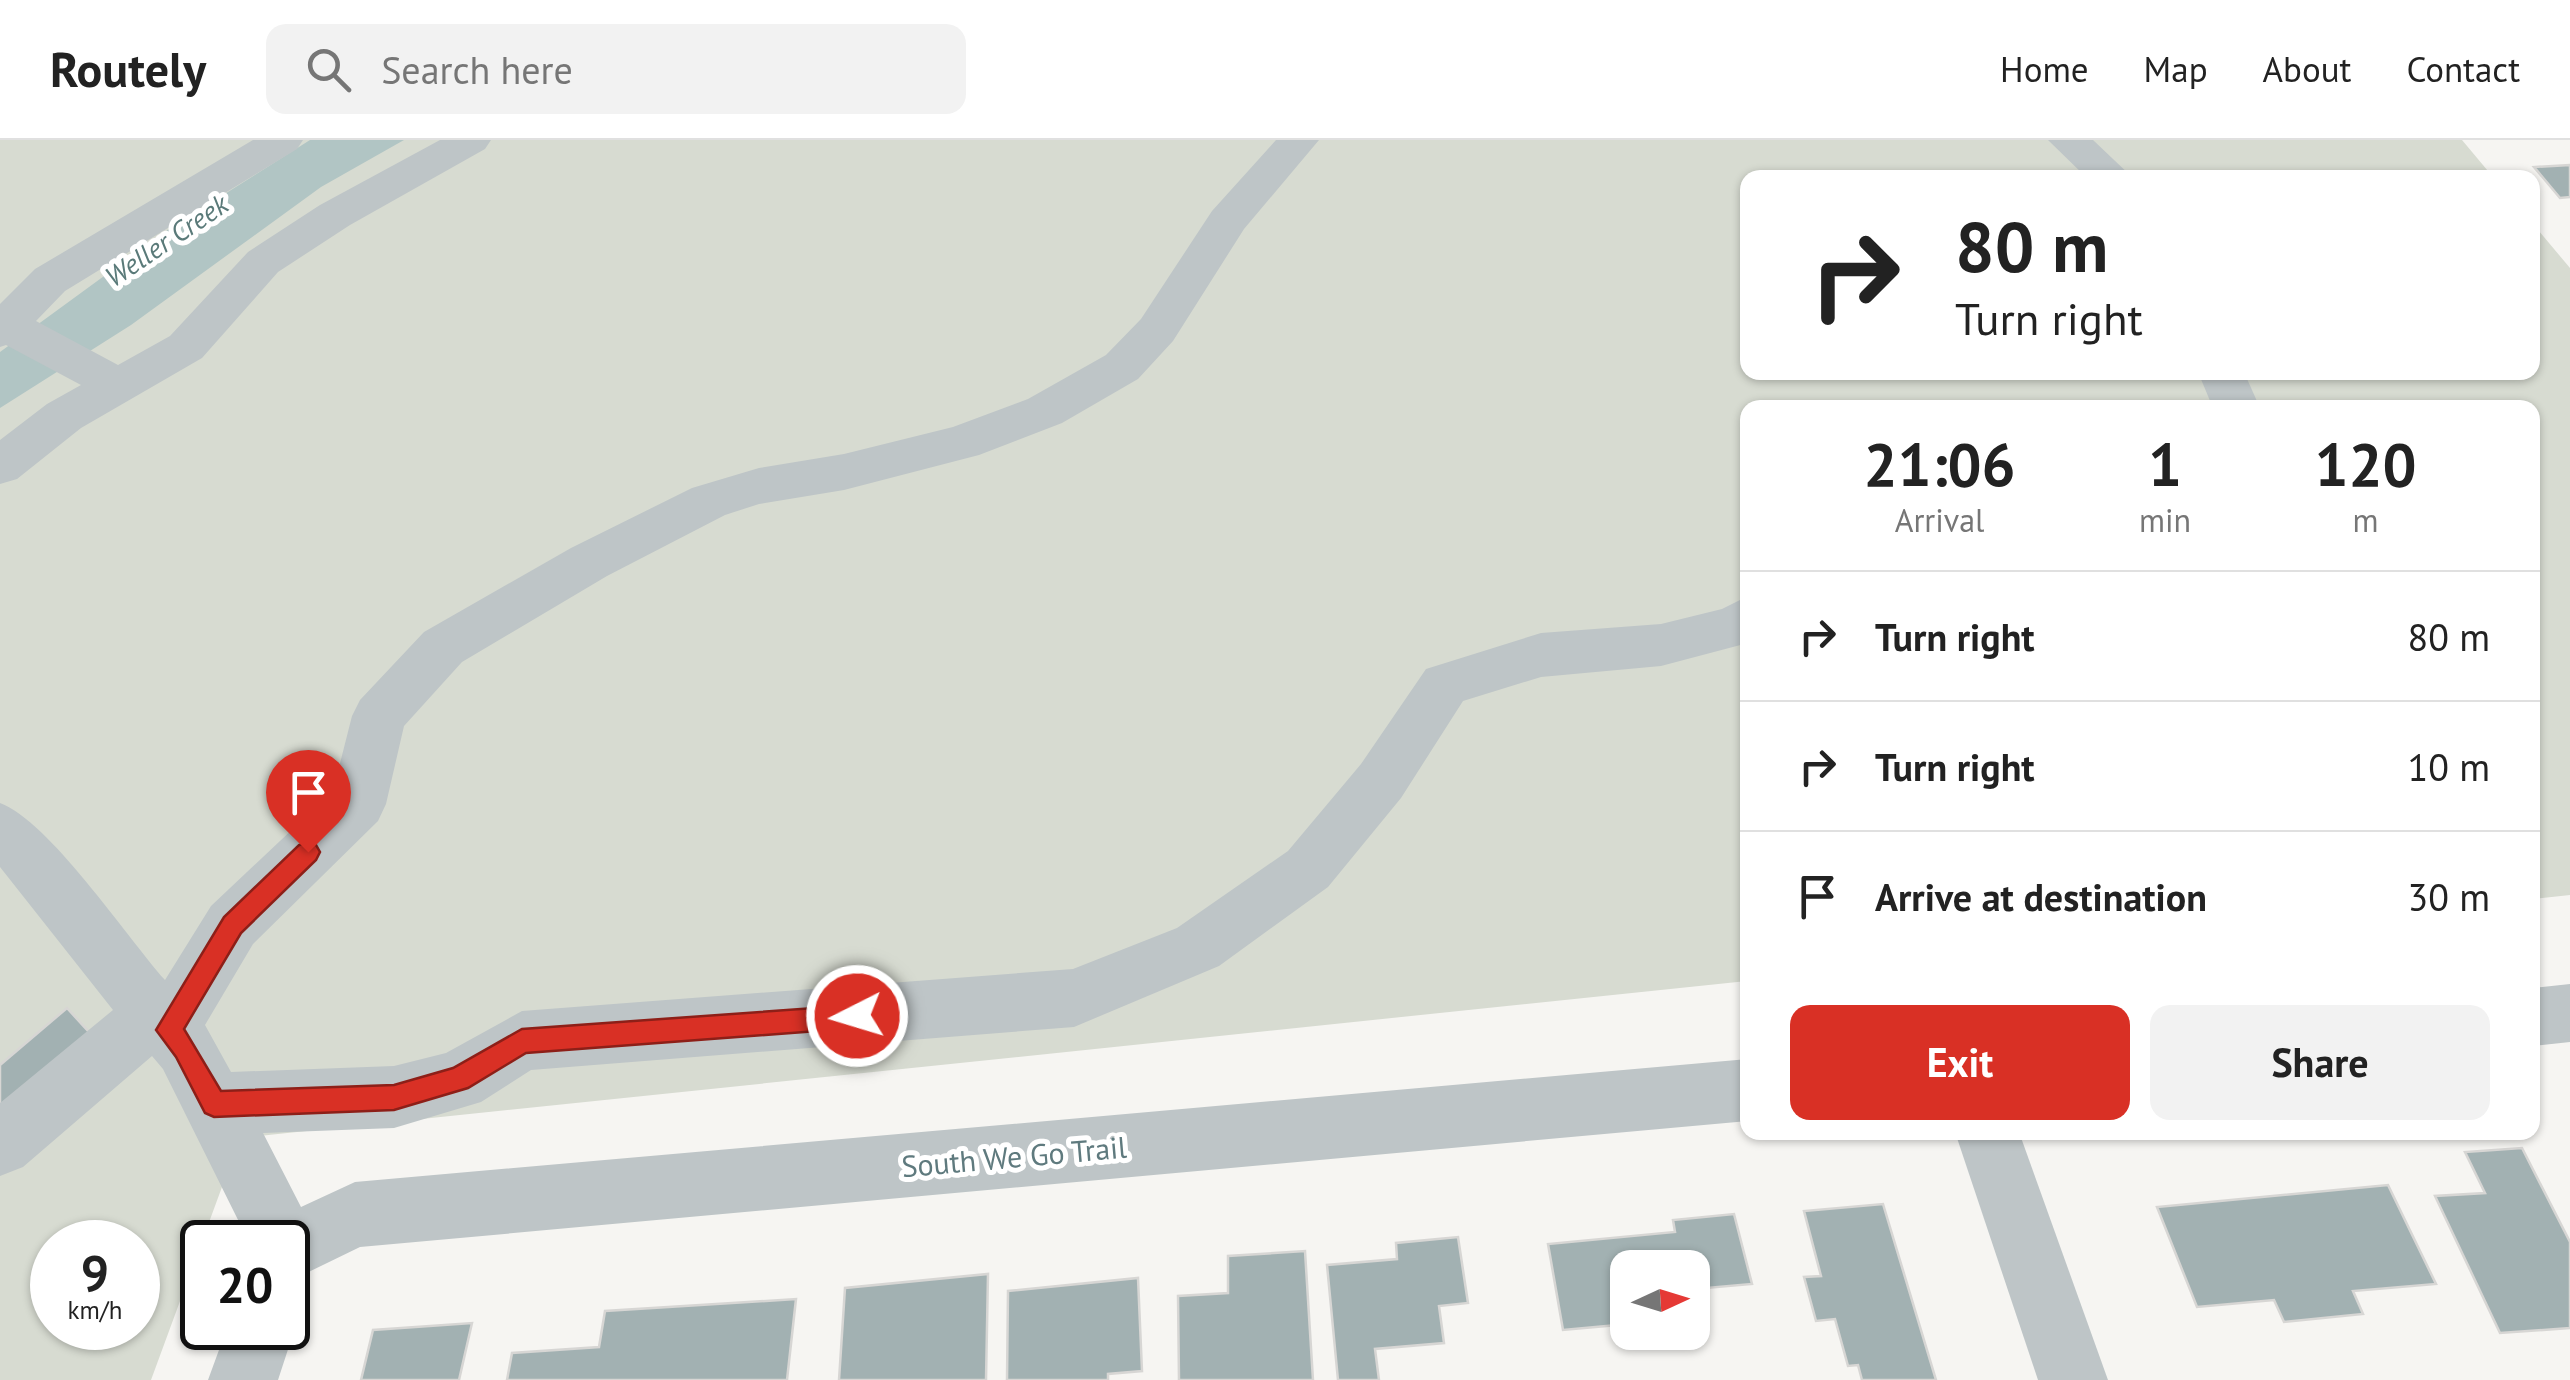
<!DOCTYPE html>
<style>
body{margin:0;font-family:"PT Sans",sans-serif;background:#f2f2f2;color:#222;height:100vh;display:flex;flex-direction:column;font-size:38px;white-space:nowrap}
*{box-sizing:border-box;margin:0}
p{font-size:32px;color:#767676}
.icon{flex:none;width:55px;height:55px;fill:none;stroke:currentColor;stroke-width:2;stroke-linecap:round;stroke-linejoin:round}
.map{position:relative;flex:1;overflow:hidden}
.side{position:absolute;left:1740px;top:260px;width:800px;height:740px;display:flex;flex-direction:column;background:#fff;border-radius:20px;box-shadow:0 2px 8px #0004}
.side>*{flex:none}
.hud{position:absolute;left:1740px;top:30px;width:800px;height:210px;border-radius:20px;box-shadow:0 2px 8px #0004;background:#fff;color:#222;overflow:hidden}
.needle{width:65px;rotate:86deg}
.buttons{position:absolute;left:1610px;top:1110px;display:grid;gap:20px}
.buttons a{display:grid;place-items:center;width:100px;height:100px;border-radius:20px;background:#fff;box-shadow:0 2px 8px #0004;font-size:50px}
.speed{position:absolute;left:30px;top:1080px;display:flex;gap:20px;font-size:50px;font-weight:700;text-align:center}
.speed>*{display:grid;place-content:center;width:130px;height:130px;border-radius:50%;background:#fff;box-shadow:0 2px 8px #0004;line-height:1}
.speed small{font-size:25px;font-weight:400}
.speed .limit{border:5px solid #111;border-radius:15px;background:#fff;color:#111}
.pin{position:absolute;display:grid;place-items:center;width:85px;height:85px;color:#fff;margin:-102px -42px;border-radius:50% 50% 50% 0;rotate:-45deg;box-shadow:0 0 10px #0007}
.pin .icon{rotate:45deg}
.me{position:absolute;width:110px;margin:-55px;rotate:265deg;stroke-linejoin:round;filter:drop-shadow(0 0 8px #0008)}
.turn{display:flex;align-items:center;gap:35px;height:210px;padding:0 50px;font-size:45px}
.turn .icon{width:130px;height:130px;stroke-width:2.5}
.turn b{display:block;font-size:70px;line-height:85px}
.eta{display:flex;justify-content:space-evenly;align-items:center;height:170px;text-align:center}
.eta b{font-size:60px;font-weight:600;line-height:70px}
.action{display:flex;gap:20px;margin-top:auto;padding:20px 50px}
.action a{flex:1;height:115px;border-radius:20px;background:#d93025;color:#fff;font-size:40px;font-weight:600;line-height:115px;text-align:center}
.action a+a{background:#f2f2f2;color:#222}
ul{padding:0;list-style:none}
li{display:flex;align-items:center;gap:30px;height:130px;padding:0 50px;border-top:2px solid #e0e0e0}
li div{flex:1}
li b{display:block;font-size:38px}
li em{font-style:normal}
header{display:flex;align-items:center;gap:60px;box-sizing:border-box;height:140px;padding:0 50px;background:#fff;border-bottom:2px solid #e0e0e0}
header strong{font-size:48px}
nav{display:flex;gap:55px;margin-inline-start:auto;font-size:35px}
.search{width:700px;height:90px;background:#f2f2f2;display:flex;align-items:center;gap:25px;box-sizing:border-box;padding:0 35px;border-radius:20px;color:#767676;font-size:38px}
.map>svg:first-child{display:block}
.green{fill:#d7dbd1;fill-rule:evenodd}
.water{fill:#b1c5c4}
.building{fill:#a2b1b2;stroke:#d7d6d4;stroke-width:2.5}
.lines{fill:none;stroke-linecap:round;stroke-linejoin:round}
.minor{fill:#bec5c7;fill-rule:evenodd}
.route{fill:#d93025;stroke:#8d1f18;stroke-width:2.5}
.labels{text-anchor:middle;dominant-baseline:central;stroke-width:10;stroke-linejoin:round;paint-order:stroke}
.far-water-label{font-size:28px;font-style:italic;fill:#5a7a79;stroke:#fff}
.street-label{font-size:30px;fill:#5f7a7e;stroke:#fff}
</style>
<header>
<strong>Routely</strong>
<div class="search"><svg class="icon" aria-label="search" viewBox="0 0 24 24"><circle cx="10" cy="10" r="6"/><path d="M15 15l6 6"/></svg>Search here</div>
<nav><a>Home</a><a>Map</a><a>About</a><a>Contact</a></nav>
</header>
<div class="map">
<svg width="2570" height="1240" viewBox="0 0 2570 1240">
<rect width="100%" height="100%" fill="#f6f5f2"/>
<!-- green -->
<path class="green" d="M 0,0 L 2462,0 L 2493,37 L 1748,38 L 1748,232 L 2532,232 L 2533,84 L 2570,128 L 2570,755 L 2533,759 L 2532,268 L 1748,268 L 1747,841 L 240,998 L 151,1240 L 0,1240 ZM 52,1102 L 138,1102 L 138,1188 L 52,1188 Z"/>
<!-- water -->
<path class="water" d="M 310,0 L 404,0 L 321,47 L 131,185 L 0,268 L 0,212 L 163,93 Z"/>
<!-- building -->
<g class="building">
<path d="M 2570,25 L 2570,57 L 2560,58 L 2534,27 Z"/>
<path d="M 67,868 L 99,903 L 0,987 L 0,925 Z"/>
<path d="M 2522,1008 L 2570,1102 L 2570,1188 L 2500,1193 L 2435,1056 L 2485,1053 L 2465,1012 Z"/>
<path d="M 2388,1045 L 2436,1144 L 2353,1151 L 2363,1174 L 2284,1182 L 2274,1160 L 2197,1167 L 2157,1067 Z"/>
<path d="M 1883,1064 L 1936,1240 L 1862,1240 L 1858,1225 L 1848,1226 L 1835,1179 L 1816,1181 L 1804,1137 L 1821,1136 L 1804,1071 Z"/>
<path d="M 1734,1074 L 1752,1144 L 1694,1149 L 1700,1177 L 1692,1178 L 1692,1128 L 1628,1128 L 1628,1184 L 1563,1190 L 1548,1104 L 1675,1092 L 1673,1080 Z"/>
<path d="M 1458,1097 L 1468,1163 L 1439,1166 L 1444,1203 L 1375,1209 L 1379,1240 L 1338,1240 L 1327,1125 L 1397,1119 L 1396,1103 Z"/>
<path d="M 1305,1111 L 1313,1240 L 1179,1240 L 1178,1156 L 1228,1153 L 1228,1116 Z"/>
<path d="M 988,1134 L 986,1240 L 839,1240 L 845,1148 Z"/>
<path d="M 1138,1138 L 1142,1231 L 1108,1234 L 1108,1240 L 1007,1240 L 1008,1151 Z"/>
<path d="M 796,1159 L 787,1240 L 507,1240 L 512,1213 L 599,1207 L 605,1171 Z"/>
<path d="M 472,1183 L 459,1240 L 361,1240 L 373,1190 Z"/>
</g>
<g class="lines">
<!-- minor -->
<g class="minor">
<path d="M 253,0 L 303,0 L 297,9 L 65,151 L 36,181 L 118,225 L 170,196 L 248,112 L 320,65 L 440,0 L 491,0 L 485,9 L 350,85 L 278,132 L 202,218 L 81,288 L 17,339 L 0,344 L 0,300 L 47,264 L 81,245 L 6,205 L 0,207 L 0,164 L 35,129 Z"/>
<path d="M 1276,0 L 1319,0 L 1244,89 L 1173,201 L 1138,239 L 1062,283 L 979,315 L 844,350 L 759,364 L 725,375 L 607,436 L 462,522 L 404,586 L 386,664 L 378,681 L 253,804 L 205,885 L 231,932 L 394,926 L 446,913 L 522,871 L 1073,829 L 1177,788 L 1288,711 L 1361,624 L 1426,529 L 1541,493 L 1661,484 L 1722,469 L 1748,456 L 1748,503 L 1661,526 L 1541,537 L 1463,561 L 1401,658 L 1328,747 L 1219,826 L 1074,887 L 531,930 L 481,962 L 394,988 L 263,993 L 301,1067 L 355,1042 L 1748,919 L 1748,981 L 360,1107 L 288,1142 L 288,1102 L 249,1102 L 163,929 L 152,916 L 23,1027 L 0,1036 L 0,963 L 113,870 L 0,727 L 0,663 C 49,681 126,796 165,840 L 211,766 L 333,651 L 352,576 L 360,560 L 424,492 L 571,408 L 692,348 L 759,328 L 844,314 L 953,287 L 1028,259 L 1106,215 L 1141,179 L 1212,71 Z"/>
<path d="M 2048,0 L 2093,0 L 2133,38 L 2087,38 Z"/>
<path d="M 2198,232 L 2244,232 L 2260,268 L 2213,268 Z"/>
<path d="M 2570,844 L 2570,902 L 2532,906 L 2532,848 Z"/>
<path d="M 1955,992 L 2019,992 L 2108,1240 L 2038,1240 Z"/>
<path d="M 288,1170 L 295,1188 L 278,1240 L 208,1240 L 227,1188 L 288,1188 Z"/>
</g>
</g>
<!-- route -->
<path class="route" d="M 308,702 L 316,705 L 320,712 L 316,720 L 241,793 L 184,889 L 221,951 L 394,945 L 453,928 L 522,889 L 857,865 L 866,868 L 870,876 L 866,885 L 857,888 L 526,913 L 468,948 L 394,970 L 214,977 L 205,973 L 176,917 L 156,890 L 224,777 L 299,705 Z"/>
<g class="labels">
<!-- far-water labels -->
<g class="far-water-label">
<text transform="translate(166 100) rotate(-34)">Weller Creek</text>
</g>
<!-- street labels -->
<g class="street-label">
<text transform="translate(1014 1016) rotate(-5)">South We Go Trail</text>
</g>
</g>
</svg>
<div class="buttons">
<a><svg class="needle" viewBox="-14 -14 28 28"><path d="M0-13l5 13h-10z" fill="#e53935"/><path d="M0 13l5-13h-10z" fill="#767676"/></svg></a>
</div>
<div class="speed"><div>9<small>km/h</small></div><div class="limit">20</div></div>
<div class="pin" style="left:308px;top:712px;background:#d93025"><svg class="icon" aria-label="arrive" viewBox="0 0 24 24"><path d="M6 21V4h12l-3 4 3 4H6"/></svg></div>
<svg class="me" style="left:857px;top:876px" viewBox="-20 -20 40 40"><circle r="17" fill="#d93025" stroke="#fff" stroke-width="3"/><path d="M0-11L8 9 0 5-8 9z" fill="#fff"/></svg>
<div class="hud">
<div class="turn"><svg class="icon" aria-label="right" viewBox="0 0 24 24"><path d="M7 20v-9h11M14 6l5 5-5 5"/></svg><div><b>80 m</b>Turn right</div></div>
</div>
<section class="side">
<div class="eta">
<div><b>21:06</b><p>Arrival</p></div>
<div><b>1</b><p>min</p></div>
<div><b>120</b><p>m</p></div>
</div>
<ul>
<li><svg class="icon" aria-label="right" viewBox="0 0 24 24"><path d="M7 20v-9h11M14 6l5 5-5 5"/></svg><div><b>Turn right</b></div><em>80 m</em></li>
<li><svg class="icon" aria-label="right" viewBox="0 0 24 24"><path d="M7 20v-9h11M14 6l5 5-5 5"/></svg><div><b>Turn right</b></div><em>10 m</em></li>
<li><svg class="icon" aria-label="arrive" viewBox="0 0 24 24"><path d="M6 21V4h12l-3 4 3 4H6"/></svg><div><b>Arrive at destination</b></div><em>30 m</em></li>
</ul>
<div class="action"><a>Exit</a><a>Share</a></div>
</section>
</div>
